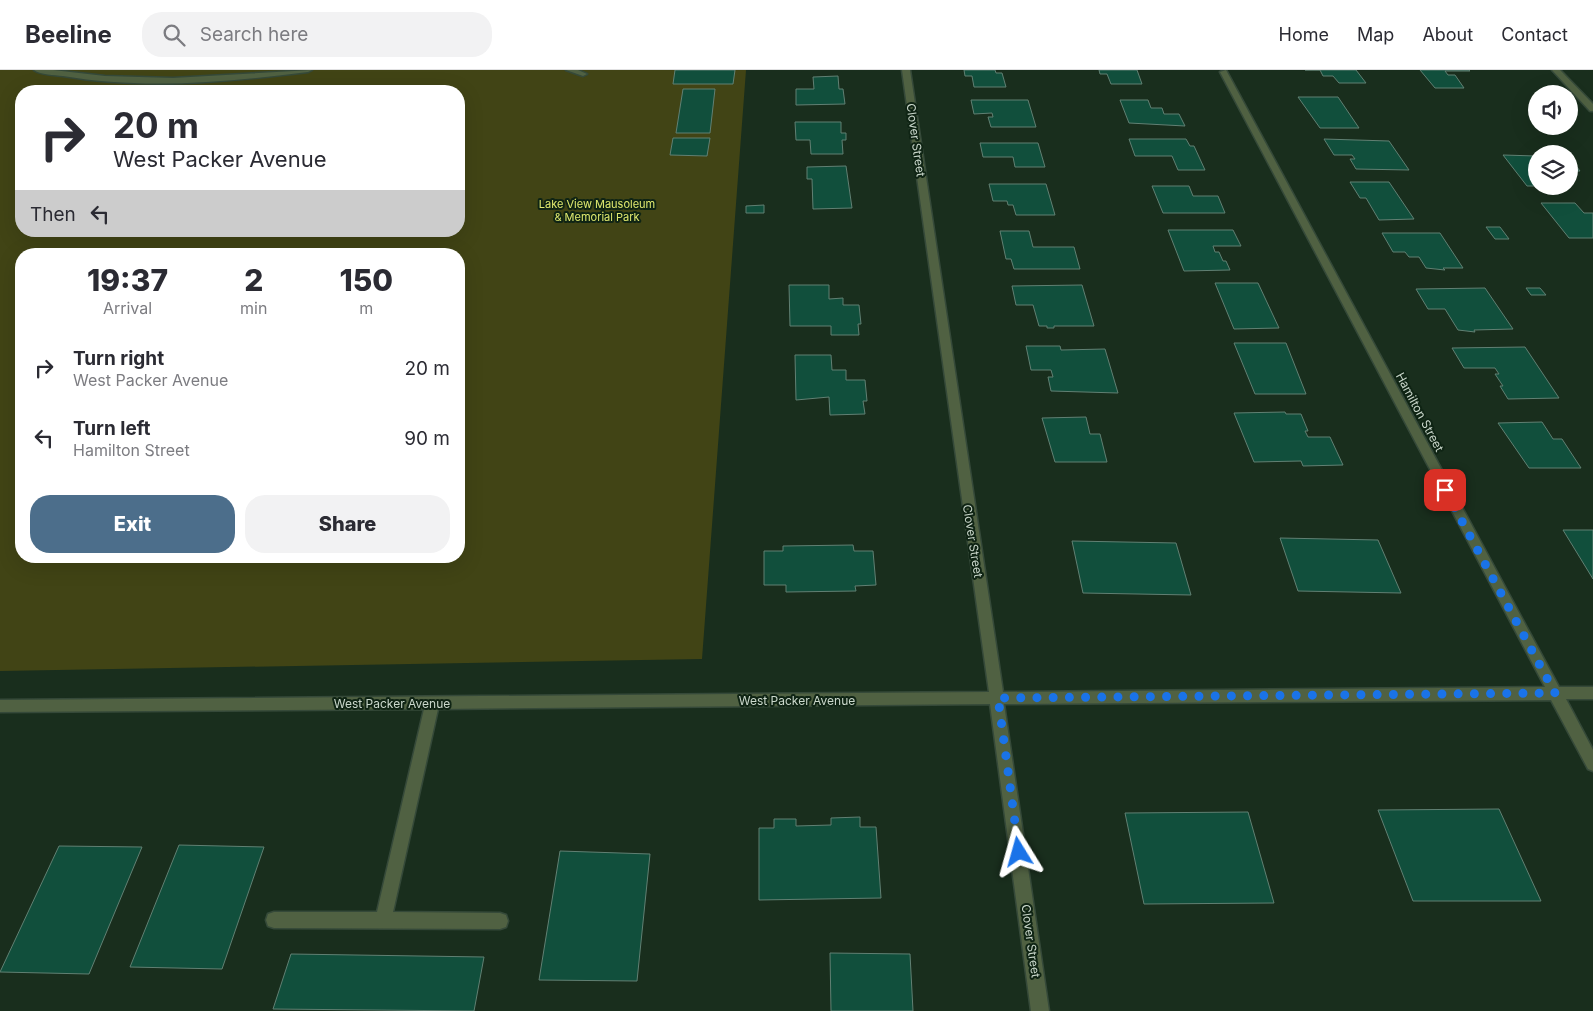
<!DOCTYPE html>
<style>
body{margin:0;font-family:Inter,sans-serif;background:#f2f2f3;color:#2b2b33;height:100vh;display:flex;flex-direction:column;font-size:19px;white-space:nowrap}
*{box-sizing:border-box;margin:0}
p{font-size:16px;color:#7c7c81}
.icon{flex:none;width:28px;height:28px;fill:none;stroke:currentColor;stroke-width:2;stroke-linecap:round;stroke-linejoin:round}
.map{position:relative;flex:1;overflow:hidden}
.side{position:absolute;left:15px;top:178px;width:450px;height:315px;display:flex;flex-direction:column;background:#fff;border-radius:20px;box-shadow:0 5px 20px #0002}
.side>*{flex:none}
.banner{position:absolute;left:15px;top:15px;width:450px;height:152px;border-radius:20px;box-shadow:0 5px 20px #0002;background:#fff;color:#2b2b33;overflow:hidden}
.controls{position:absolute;left:1528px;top:15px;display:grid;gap:10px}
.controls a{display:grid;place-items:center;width:50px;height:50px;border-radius:50%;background:#fff;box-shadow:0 5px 20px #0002;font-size:25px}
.pin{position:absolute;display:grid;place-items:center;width:42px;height:42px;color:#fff;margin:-21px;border-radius:10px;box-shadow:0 2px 8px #0006}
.me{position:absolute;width:55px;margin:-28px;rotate:352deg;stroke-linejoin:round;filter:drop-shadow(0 0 4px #0008)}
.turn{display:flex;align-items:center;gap:18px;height:105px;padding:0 15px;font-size:22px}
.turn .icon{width:65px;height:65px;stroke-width:2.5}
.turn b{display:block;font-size:35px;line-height:42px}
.then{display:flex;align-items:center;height:48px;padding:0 15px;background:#0003;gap:10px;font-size:19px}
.eta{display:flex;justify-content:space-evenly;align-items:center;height:85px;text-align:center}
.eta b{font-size:30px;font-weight:800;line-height:35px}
.cta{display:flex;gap:10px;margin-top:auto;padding:10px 15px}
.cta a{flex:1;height:58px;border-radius:20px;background:#4c6e8b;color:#fff;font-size:20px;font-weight:800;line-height:58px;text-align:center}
.cta a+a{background:#f2f2f3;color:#2b2b33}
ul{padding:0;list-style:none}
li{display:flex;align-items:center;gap:15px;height:70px;padding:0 15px}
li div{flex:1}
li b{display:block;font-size:19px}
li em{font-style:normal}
header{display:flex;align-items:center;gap:30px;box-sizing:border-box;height:70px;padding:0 25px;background:#fff;border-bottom:1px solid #e1e1e2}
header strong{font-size:24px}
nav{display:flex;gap:28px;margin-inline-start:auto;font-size:18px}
.search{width:350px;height:45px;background:#f2f2f3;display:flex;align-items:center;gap:12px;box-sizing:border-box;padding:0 18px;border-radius:20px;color:#7c7c81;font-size:19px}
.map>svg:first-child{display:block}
.green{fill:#414415;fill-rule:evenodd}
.building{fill:#114f3c;stroke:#618073}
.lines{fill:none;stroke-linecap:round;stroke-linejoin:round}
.minor-casing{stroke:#354939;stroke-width:3}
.minor{fill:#506142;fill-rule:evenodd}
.route{stroke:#1a73e8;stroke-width:9;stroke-dasharray:0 16.2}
.labels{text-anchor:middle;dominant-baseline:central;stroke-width:4;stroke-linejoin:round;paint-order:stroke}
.far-park-label{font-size:11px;fill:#e0e96e;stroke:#0f2414}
.street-label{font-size:12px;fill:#cad7cb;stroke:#0f2414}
</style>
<header>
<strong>Beeline</strong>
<div class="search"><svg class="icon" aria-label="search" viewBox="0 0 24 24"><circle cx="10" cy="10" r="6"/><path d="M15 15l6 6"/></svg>Search here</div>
<nav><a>Home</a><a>Map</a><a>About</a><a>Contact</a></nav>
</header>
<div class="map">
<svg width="1593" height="941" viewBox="0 0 1593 941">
<rect width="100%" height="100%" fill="#192e1d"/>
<!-- green -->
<path class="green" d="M 0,0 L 746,0 L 702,589 L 0,601 ZM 21,21 L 459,21 L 459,161 L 21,161 ZM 21,184 L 459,184 L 459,486 L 21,486 Z"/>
<!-- building -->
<g class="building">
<path d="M 675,0 L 735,0 L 733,14 L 673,14 Z"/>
<path d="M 964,0 L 995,0 L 996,3 L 1002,3 L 1006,17 L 974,17 L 972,6 L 965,6 Z"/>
<path d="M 1099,0 L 1137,0 L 1142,14 L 1111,14 L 1107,4 L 1100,4 Z"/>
<path d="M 1305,0 L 1356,0 L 1366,13 L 1339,13 L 1333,6 L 1323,6 L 1320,0 Z"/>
<path d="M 1420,0 L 1469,0 L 1470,1 L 1445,1 L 1448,5 L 1455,5 L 1464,18 L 1435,18 Z"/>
<path d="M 838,6 L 839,19 L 843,19 L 845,34 L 796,35 L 796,19 L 814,19 L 813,7 Z"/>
<path d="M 683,19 L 715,19 L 710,63 L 676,63 Z"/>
<path d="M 1298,27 L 1338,27 L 1359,58 L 1320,58 Z"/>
<path d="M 971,30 L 1028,30 L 1036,57 L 991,57 L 988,47 L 993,47 L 992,43 L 974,44 Z"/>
<path d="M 1120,30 L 1148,30 L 1151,38 L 1162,38 L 1164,44 L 1179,44 L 1185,56 L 1129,53 Z"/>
<path d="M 795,52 L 841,52 L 841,63 L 846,63 L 846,70 L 842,70 L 843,84 L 811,84 L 810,70 L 796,70 Z"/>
<path d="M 673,68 L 710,68 L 707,86 L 670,85 Z"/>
<path d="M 1129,69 L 1186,69 L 1190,76 L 1194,76 L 1205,100 L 1178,100 L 1172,86 L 1135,86 Z"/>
<path d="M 1324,69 L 1389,71 L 1409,100 L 1356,99 L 1350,89 L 1355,89 L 1352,85 L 1334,85 Z"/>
<path d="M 980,73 L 1038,73 L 1045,97 L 1015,97 L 1013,87 L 983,87 Z"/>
<path d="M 1503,85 L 1536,86 L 1536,116 L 1527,116 Z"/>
<path d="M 1569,87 L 1580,101 L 1569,101 Z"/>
<path d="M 846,96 L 852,138 L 813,139 L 812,109 L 807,109 L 807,97 Z"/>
<path d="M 1350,112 L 1389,112 L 1414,149 L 1379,150 L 1366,128 L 1360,128 Z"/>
<path d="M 989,114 L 1046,114 L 1055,145 L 1016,145 L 1013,135 L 1008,135 L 1007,131 L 993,131 Z"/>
<path d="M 1152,116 L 1189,116 L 1193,126 L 1218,126 L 1225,143 L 1163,143 Z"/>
<path d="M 1541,133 L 1575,133 L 1584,143 L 1593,143 L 1593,168 L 1569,168 Z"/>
<path d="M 764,135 L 764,143 L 746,143 L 746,136 Z"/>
<path d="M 1486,157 L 1500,157 L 1509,169 L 1495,169 Z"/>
<path d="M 1168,160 L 1233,160 L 1241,176 L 1213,176 L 1215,182 L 1219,182 L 1223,191 L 1226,191 L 1230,200 L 1184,201 Z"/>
<path d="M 1000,161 L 1029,161 L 1033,177 L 1074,177 L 1080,199 L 1014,199 L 1011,189 L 1006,189 Z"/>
<path d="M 1382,163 L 1440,163 L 1463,198 L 1443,198 L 1445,200 L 1426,198 L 1419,187 L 1409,187 L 1405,182 L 1393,182 Z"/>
<path d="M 1215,213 L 1258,213 L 1279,258 L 1234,259 Z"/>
<path d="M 789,215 L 829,215 L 829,229 L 843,228 L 843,235 L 859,235 L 861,254 L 858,254 L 859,265 L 831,265 L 831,256 L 790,256 Z"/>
<path d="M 1082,215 L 1094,256 L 1054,256 L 1054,258 L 1047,258 L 1047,256 L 1039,256 L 1033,235 L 1016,235 L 1012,216 Z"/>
<path d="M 1485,218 L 1513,259 L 1474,260 L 1475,262 L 1458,260 L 1445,239 L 1428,239 L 1416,219 Z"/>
<path d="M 1526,218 L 1540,218 L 1546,225 L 1531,225 Z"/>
<path d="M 1234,273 L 1286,273 L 1306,324 L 1255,324 Z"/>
<path d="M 1026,276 L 1060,276 L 1061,280 L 1105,279 L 1118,323 L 1051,321 L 1048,307 L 1053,307 L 1051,300 L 1031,300 Z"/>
<path d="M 1525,277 L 1559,328 L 1508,329 L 1500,316 L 1503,316 L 1495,304 L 1499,304 L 1495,298 L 1464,298 L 1452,278 Z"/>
<path d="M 795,285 L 831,285 L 832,300 L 846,300 L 846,310 L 865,310 L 867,331 L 863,331 L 865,344 L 830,345 L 829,327 L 796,330 Z"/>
<path d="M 1285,342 L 1286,344 L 1301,344 L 1308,361 L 1305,361 L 1308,367 L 1330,367 L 1343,395 L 1303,396 L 1301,391 L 1254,392 L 1234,343 Z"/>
<path d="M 1086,347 L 1090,364 L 1100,364 L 1107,392 L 1055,392 L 1042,348 Z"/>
<path d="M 1542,352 L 1553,369 L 1562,369 L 1581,398 L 1529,398 L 1498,353 Z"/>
<path d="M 1563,460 L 1593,460 L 1593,509 Z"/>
<path d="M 1280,468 L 1378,470 L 1401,523 L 1298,521 Z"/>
<path d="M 1072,471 L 1176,473 L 1191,525 L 1083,523 Z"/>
<path d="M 853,475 L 854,481 L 873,481 L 876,515 L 855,516 L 856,521 L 786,522 L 786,515 L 764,515 L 764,481 L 783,481 L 783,476 Z"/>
<path d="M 1499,739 L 1541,831 L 1413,831 L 1378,740 Z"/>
<path d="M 1248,742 L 1274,833 L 1144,834 L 1125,743 Z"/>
<path d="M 860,747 L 860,757 L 876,757 L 881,828 L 759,830 L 759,758 L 774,758 L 774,749 L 796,749 L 796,756 L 831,755 L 831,748 Z"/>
<path d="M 179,775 L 264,777 L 222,899 L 130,897 Z"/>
<path d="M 59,776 L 142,777 L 89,904 L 0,902 Z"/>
<path d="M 560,781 L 650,784 L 637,911 L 539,910 Z"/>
<path d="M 830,883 L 910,884 L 913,941 L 831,941 Z"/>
<path d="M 291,884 L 484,887 L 474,941 L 273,939 Z"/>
</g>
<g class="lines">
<!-- minor casing -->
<g class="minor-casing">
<g id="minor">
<path d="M 34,0 L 53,0 L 105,6 L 173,8 L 312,0 L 308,2 C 227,12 144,20 63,6 C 54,5 41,5 34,0 Z"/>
<path d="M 566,0 L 578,0 L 587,4 L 583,6 Z"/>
<path d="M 902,0 L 910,0 L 1003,622 L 1545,617 L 1220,2 L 1226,0 L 1559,617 L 1593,617 L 1593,629 L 1566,629 L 1593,680 L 1593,701 L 1588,699 L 1551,630 L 1004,634 L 1049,941 L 1031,941 L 990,634 L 438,639 L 393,842 L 500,843 L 506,845 L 508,851 L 506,857 L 500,859 L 274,858 L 268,856 L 266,850 L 268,844 L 274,842 L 377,842 L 424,639 L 0,642 L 0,630 L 989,622 Z"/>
<path d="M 1552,0 L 1560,0 L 1593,34 L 1593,41 L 1590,41 Z"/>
</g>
</g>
<!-- minor -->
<use href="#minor" class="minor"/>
</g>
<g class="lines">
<!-- route -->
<path class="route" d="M 1019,782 L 998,628 L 1555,623 L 1445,420"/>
</g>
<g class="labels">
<!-- far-park labels -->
<g class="far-park-label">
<text x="597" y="134">Lake View Mausoleum<tspan x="597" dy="13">&amp; Memorial Park</tspan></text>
</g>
<!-- street labels -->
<g class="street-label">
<text transform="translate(916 70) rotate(82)">Clover Street</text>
<text transform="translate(1420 342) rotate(62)">Hamilton Street</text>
<text transform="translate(973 471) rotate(81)">Clover Street</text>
<text x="797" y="630">West Packer Avenue</text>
<text x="392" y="633">West Packer Avenue</text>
<text transform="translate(1031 871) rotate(82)">Clover Street</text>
</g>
</g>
</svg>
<div class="controls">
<a><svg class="icon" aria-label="sound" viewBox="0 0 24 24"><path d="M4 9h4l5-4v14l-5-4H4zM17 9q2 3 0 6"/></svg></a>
<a><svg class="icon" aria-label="layers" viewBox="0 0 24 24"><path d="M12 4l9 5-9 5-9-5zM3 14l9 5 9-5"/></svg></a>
</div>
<div class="pin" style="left:1445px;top:420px;background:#d93025"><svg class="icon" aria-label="arrive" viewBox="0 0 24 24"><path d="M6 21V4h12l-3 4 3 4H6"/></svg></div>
<svg class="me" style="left:1019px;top:782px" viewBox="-20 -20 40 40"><path d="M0-17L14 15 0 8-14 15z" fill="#1a73e8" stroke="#fff" stroke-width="4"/></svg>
<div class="banner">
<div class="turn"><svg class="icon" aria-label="right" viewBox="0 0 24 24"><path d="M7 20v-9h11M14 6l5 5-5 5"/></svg><div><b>20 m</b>West Packer Avenue</div></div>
<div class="then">Then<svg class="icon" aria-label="left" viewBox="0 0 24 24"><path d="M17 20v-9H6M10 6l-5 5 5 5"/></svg></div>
</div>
<section class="side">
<div class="eta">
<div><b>19:37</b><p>Arrival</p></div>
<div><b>2</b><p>min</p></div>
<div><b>150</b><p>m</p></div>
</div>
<ul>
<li><svg class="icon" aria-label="right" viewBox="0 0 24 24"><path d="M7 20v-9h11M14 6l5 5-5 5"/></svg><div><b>Turn right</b><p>West Packer Avenue</p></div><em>20 m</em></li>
<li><svg class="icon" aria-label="left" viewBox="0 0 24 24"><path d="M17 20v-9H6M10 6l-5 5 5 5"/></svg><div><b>Turn left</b><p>Hamilton Street</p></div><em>90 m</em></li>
</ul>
<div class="cta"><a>Exit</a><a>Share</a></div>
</section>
</div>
